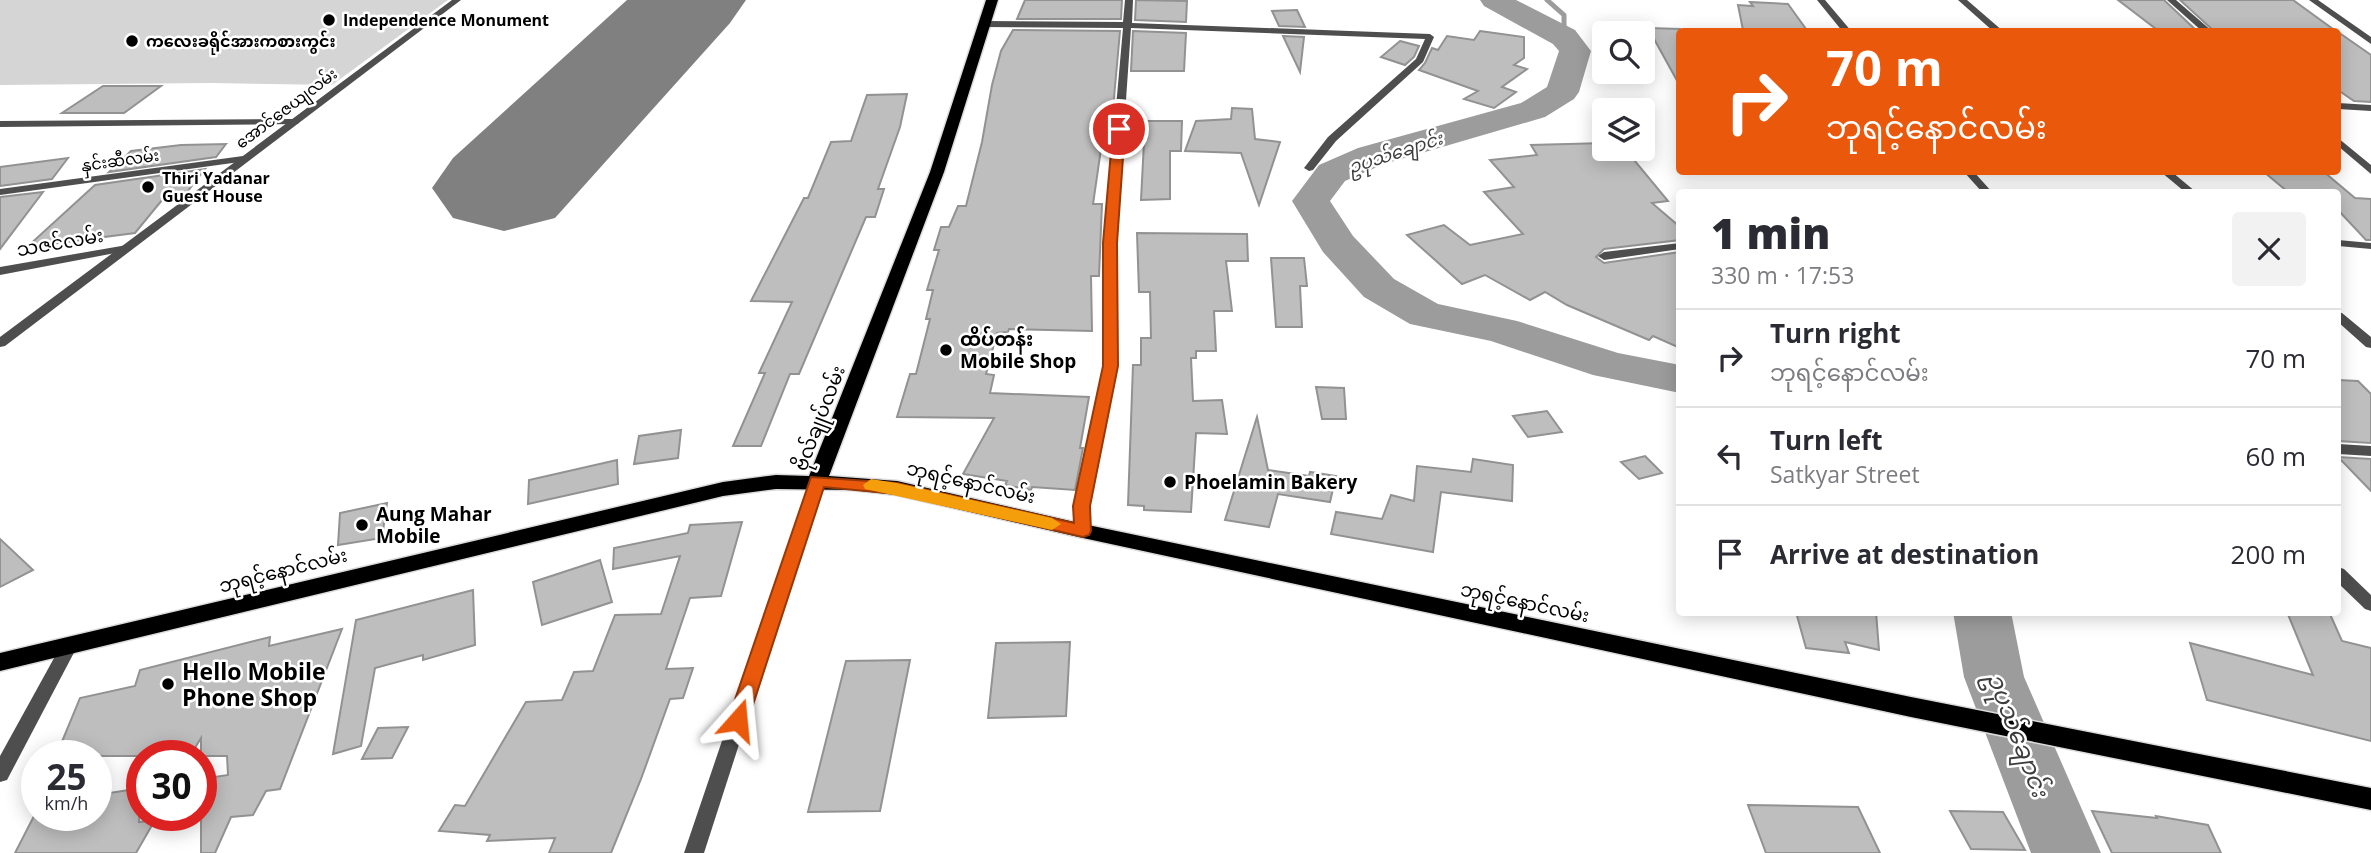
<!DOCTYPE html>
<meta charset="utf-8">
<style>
body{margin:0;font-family:"Open Sans","Noto Sans Myanmar",sans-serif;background:#f2f2f3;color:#2b2b33;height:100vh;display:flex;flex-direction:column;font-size:26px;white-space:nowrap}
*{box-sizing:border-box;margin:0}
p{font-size:23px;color:#7c7c81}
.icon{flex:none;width:38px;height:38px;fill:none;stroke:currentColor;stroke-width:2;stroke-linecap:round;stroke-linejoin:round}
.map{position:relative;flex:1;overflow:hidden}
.side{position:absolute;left:1676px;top:189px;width:665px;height:427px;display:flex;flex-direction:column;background:#fff;border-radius:7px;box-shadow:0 4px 18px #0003}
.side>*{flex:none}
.guide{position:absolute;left:1676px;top:28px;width:665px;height:147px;border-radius:7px;box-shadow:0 4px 18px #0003;background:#ea580c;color:#fff;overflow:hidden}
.fabs{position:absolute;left:1592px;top:21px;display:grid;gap:14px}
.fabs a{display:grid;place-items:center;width:63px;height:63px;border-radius:7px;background:#fff;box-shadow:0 4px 18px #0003;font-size:35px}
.speed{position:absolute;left:21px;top:740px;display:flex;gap:14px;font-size:35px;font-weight:700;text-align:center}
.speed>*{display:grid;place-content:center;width:91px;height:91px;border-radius:50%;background:#fff;box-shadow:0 4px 18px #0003;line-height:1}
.speed small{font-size:18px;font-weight:400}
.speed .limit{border:10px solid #d22;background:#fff;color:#111}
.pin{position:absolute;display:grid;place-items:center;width:60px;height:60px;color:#fff;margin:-30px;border:4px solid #fff;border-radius:50%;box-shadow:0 2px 7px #0007}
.me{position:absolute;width:77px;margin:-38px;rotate:18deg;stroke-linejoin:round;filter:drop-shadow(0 0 5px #0008)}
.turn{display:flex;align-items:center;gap:24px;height:147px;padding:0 35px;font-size:32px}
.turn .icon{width:91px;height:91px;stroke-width:2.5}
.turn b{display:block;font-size:49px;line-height:60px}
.round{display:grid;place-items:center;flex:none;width:74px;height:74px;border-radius:7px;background:#f2f2f3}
.overview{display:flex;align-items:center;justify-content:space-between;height:119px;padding:0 35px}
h1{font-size:42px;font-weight:800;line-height:52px}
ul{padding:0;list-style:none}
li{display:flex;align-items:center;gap:21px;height:98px;padding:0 35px;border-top:2px solid #e1e1e2}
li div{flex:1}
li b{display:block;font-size:26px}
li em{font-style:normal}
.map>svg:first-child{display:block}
.green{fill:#d5d5d5}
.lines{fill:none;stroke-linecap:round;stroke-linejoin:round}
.stream{stroke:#9c9c9c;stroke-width:5}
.river{fill:#9c9c9c;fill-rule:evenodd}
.runway{fill:#808080;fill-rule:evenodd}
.building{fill:#bebebe;stroke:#929292;stroke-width:2}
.trunk-casing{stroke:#dbdbdb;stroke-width:3}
.minor{fill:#4e4e4e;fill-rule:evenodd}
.tertiary{fill:#4e4e4e;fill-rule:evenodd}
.trunk{fill:#000;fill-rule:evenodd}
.route{fill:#ea580c;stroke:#983908;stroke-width:2}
.slow{fill:#f59e0b}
.poi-dot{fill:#000;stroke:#fff;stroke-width:2.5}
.labels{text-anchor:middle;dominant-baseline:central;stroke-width:5;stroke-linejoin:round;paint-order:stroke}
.far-poi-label{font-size:16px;font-weight:bold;fill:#000;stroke:#fff;text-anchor:start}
.far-street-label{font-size:16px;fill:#000;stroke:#fff}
.far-water-label{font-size:18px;font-style:italic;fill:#3d3d3d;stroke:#fff}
.street-label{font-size:19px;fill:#000;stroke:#fff}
.poi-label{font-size:19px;font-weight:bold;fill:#000;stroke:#fff;text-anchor:start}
.near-poi-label{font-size:23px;font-weight:bold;fill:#000;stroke:#fff;text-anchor:start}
.near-water-label{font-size:24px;font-style:italic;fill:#3d3d3d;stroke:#fff}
</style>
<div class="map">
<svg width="2371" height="853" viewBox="0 0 2371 853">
<rect width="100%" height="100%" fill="#fff"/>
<!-- green -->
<path class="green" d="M 0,0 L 448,0 L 332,85 L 210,83 L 0,85 Z"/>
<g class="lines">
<!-- stream -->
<path class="stream" d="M 1547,0 L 1564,15 L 1564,37"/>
<!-- river -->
<g class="river">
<path d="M 1480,0 L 1516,0 L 1575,30 L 1591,51 L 1579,92 L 1574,99 L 1545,117 L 1384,164 L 1345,181 L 1330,201 L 1353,236 L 1394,279 L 1438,304 L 1517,321 L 1618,353 L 1680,365 L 1680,393 L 1593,375 L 1491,341 L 1410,324 L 1364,297 L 1323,252 L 1292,201 L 1319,165 L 1358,148 L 1521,103 L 1547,87 L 1559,51 L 1553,44 L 1484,6 Z"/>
<path d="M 1953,612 L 2011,612 L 2024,677 L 2101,853 L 2031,853 L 1964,677 Z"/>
</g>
<!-- runway -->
<path class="runway" d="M 627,0 L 746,0 L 730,23 L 555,218 L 504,231 L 453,218 L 432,188 L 453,158 Z"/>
</g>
<!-- building -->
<g class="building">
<path d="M 1025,0 L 1122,0 L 1121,19 L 1017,19 Z"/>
<path d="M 1136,0 L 1187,1 L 1186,22 L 1135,20 Z"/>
<path d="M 2118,0 L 2164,0 L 2198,32 L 2160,32 Z"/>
<path d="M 2180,0 L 2293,0 L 2337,32 L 2215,32 Z"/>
<path d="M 1750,2 L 1788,4 L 1806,29 L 1743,30 L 1738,5 L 1753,6 Z"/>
<path d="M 1297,10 L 1305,27 L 1279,26 L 1272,11 Z"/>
<path d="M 1648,28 L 1680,29 L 1680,86 Z"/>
<path d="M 1013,30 L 1120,31 L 1110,142 L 1102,142 L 1093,204 L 1102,204 L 1099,276 L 1091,276 L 1092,331 L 1009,329 L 1008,332 L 997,333 L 986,374 L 994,375 L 990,393 L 1089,397 L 1080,448 L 1083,448 L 1075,490 L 1032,487 L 1031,490 L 1005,485 L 1007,481 L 963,474 L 994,418 L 897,417 L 910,374 L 916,374 L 930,319 L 926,319 L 933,290 L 927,290 L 939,250 L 934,250 L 941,227 L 949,227 L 958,206 L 966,206 L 982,142 L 992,85 L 1001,51 Z"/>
<path d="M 1133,31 L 1186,33 L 1184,71 L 1131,71 Z"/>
<path d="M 1480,31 L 1524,37 L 1524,58 L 1514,65 L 1527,69 L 1502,87 L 1516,92 L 1494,108 L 1464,99 L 1478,91 L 1419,70 L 1425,63 L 1432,48 L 1438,50 L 1447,36 L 1474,40 Z"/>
<path d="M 2338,32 L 2371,55 L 2371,102 L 2354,101 L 2338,90 Z"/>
<path d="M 1283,36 L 1304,37 L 1300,72 Z"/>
<path d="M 1400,41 L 1419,46 L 1414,57 L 1405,65 L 1381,57 Z"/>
<path d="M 103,86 L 161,86 L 124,113 L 62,113 Z"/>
<path d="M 907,94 L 900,127 L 878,189 L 884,189 L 875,217 L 866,217 L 799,374 L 790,374 L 761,446 L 733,446 L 765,373 L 759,373 L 792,302 L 751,301 L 804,198 L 808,198 L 831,142 L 851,141 L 867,95 Z"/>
<path d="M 1232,108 L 1252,109 L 1255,139 L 1280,142 L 1259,205 L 1241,153 L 1185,151 L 1196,121 L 1231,119 Z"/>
<path d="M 1127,121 L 1182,121 L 1181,151 L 1170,151 L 1170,199 L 1141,200 L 1144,142 L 1126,142 Z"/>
<path d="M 1605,143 L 1605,149 L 1625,149 L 1668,201 L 1652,203 L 1680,227 L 1680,240 L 1604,249 L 1596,257 L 1604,263 L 1680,252 L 1680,348 L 1653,336 L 1649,340 L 1567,305 L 1545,292 L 1530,300 L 1485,275 L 1462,284 L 1407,235 L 1444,225 L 1470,245 L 1523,234 L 1484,192 L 1514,187 L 1490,160 L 1537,155 L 1531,145 Z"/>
<path d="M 226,144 L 216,157 L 109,172 L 131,151 L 181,145 Z"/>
<path d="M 68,158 L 52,179 L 0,186 L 0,167 Z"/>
<path d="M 205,169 L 187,192 L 167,194 L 135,233 L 27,247 L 95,185 Z"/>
<path d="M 2264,172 L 2324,172 L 2355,198 L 2371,199 L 2371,240 L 2366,240 L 2338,210 L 2338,192 L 2288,192 Z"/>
<path d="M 43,192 L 0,249 L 0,197 Z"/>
<path d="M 1137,233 L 1247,234 L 1248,261 L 1226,261 L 1232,311 L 1214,311 L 1216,351 L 1196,351 L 1196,358 L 1191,358 L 1193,401 L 1222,400 L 1227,434 L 1196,433 L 1191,512 L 1144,510 L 1144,506 L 1128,505 L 1133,365 L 1141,365 L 1141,338 L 1151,338 L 1150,292 L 1139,292 Z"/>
<path d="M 1271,258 L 1304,258 L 1307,286 L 1300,286 L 1302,327 L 1276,327 Z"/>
<path d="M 2338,380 L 2358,381 L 2371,394 L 2371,443 L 2338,441 Z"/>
<path d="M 1316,387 L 1344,388 L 1346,419 L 1322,419 Z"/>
<path d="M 1547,411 L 1562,432 L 1528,437 L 1513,416 Z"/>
<path d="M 1257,417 L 1268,470 L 1309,476 L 1310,472 L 1336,476 L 1330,502 L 1278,494 L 1269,527 L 1225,520 Z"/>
<path d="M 681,430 L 678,458 L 634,464 L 639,436 Z"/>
<path d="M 1645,456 L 1662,473 L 1639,479 L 1621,462 Z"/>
<path d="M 2338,457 L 2371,459 L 2371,491 Z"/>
<path d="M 1473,459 L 1513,465 L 1512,501 L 1441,492 L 1433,552 L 1331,534 L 1336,512 L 1382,519 L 1391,495 L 1414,501 L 1417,466 L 1471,472 Z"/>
<path d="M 617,460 L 618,484 L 528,504 L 529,480 Z"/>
<path d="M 387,503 L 382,538 L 338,545 L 340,513 Z"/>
<path d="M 742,522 L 721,596 L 690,598 L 666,669 L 693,668 L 683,698 L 670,699 L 641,779 L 611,853 L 549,853 L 555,838 L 487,841 L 490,835 L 439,831 L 455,805 L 465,806 L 526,702 L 562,700 L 574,672 L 593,671 L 615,615 L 661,614 L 680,556 L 613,569 L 614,548 L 688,533 L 690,525 Z"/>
<path d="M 0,539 L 33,570 L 0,587 Z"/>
<path d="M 600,560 L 612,602 L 542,625 L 533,582 Z"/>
<path d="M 473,590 L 475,645 L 423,660 L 423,655 L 375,668 L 361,746 L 333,754 L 356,620 Z"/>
<path d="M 1796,612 L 1876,612 L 1879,650 L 1845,642 L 1849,653 L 1806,648 Z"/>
<path d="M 2287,612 L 2329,612 L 2342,641 L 2371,648 L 2371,741 L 2207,700 L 2190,643 L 2313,675 Z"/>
<path d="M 342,629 L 280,789 L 266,791 L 253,815 L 231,817 L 215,853 L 201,853 L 201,779 L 228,775 L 227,756 L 201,756 L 201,738 L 195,748 L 168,756 L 56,756 L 80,698 L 135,686 L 140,670 L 270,637 L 269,646 Z"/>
<path d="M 1070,642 L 1066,716 L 988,718 L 996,643 Z"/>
<path d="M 910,660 L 880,811 L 808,812 L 846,661 Z"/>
<path d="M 408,727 L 392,758 L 362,759 L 378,728 Z"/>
<path d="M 142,788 L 139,822 L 155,820 L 136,853 L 15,853 L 34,816 L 96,816 L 96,795 Z"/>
<path d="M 1748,805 L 1858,807 L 1880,853 L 1766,853 Z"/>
<path d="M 1950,811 L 2003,812 L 2025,850 L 1971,849 Z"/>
<path d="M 2092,811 L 2157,818 L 2156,816 L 2208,825 L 2221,853 L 2112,853 Z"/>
</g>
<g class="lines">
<!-- trunk casing -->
<g class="trunk-casing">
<path id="trunk" d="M 986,0 L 998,0 L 944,172 L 829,476 L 897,481 L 1083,524 L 1911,697 L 2371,788 L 2371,810 L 1911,717 L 1083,538 L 897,495 L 852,490 L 776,489 L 723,496 L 0,671 L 0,653 L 723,482 L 776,475 L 809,476 L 930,172 Z"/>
</g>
<!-- minor -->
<g class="minor">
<path d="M 1125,0 L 1133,0 L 1132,23 L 1430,34 L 1434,37 L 1423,62 L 1336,141 L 1313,170 L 1309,171 L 1304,168 L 1328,137 L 1416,59 L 1425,39 L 1131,28 L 1116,243 L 1117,366 L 1090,506 L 1091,531 L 1088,535 L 1078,535 L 1075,531 L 1074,506 L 1103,366 L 1104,243 L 1123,28 L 984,27 L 980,24 L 984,21 L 1123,22 Z"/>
<path d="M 1817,0 L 1825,0 L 1852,32 L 1843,32 Z"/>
<path d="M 2167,0 L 2176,0 L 2213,32 L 2203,32 Z"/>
<path d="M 2309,0 L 2318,0 L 2371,37 L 2371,44 Z"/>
<path d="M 2338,103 L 2371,105 L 2371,111 L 2338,109 Z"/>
<path d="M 294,119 L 299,122 L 298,124 L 0,127 L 0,121 Z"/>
<path d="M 2338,138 L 2371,165 L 2371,174 L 2338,146 Z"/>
<path d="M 243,156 L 247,157 L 247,161 L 0,195 L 0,189 Z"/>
<path d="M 1964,172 L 1974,172 L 1992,192 L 1982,192 Z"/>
<path d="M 2338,240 L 2371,243 L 2371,249 L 2338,246 Z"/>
<path d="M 1680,243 L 1680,249 L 1604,260 L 1598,256 L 1604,252 Z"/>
<path d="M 127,245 L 133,248 L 131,250 L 0,275 L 0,267 Z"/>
<path d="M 2338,444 L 2371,446 L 2371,456 L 2338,454 Z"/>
<path d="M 817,476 L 824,481 L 704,853 L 684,853 L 810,481 Z"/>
<path d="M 2338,567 L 2344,569 L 2371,595 L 2371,611 L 2365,609 L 2338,583 Z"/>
<path d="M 70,639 L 76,640 L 78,645 L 7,780 L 0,782 L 0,756 L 64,640 Z"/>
</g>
<!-- tertiary -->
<g class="tertiary">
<path d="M 452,0 L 461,0 L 5,346 L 0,347 L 0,337 Z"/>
<path d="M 1958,0 L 1967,0 L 2004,32 L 1994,32 Z"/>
<path d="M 2161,172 L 2172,172 L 2196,192 L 2185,192 Z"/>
<path d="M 2338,312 L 2342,313 L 2371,337 L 2371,348 L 2366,347 L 2338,322 Z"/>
</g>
<!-- trunk -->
<use href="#trunk" class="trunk"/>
</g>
<!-- route -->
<path class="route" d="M 1119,126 L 1125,129 L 1117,243 L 1118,366 L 1090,506 L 1091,531 L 1089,535 L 1083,537 L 897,494 L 824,487 L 748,720 L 745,726 L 738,729 L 731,726 L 728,720 L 811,477 L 897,483 L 1074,523 L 1073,506 L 1103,366 L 1103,243 L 1113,129 Z"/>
<!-- slow -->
<path class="slow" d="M 871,479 L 897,483 L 1052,518 L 1061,524 L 1052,530 L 865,489 L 863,485 Z"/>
<!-- markers -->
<g class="poi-dot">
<circle cx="329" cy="20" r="7"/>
<circle cx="132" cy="41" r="7"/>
<circle cx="148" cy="187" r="7"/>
<circle cx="946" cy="350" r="7"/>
<circle cx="1170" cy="482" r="7"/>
<circle cx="362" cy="525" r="7"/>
<circle cx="168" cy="684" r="7"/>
</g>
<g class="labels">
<!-- far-poi labels -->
<g class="far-poi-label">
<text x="343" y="20">Independence Monument</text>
<text x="146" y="41">ကလေးခရိုင်အားကစားကွင်း</text>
<text x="162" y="178">Thiri Yadanar<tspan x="162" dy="18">Guest House</tspan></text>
</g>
<!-- far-street labels -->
<g class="far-street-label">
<text transform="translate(286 108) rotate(-37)">အောင်ဇေယျလမ်း</text>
<text transform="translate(120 160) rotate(-8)">နှင်းဆီလမ်း</text>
</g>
<!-- far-water labels -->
<g class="far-water-label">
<text transform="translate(1395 152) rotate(-18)">ဥပုသ်ချောင်း</text>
</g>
<!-- street labels -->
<g class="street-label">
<text transform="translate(60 242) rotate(-10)">သဇင်လမ်း</text>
<text transform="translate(819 418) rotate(-69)">ဗိုလ်ချုပ်လမ်း</text>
<text transform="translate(971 482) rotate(13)">ဘုရင့်နောင်လမ်း</text>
<text transform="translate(283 570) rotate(-14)">ဘုရင့်နောင်လမ်း</text>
<text transform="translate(1525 602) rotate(12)">ဘုရင့်နောင်လမ်း</text>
</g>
<!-- poi labels -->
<g class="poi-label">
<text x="960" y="339">ထိပ်တန်း<tspan x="960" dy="22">Mobile Shop</tspan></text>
<text x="1184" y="482">Phoelamin Bakery</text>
<text x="376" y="514">Aung Mahar<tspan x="376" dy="22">Mobile</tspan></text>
</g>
<!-- near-poi labels -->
<g class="near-poi-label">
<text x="182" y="671">Hello Mobile<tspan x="182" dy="26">Phone Shop</tspan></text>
</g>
<!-- near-water labels -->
<g class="near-water-label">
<text transform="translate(2019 734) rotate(69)">ဥပုသ်ချောင်း</text>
</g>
</g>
</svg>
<div class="fabs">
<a><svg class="icon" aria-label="search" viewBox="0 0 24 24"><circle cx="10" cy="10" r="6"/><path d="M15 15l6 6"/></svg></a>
<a><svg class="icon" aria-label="layers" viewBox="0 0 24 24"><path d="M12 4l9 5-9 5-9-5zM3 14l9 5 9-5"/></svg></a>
</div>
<div class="speed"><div>25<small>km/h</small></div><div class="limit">30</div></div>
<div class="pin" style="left:1119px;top:129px;background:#d93025"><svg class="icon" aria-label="arrive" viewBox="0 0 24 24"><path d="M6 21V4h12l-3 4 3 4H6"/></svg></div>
<svg class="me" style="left:738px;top:720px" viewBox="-20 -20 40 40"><path d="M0-17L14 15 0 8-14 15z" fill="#ea580c" stroke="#fff" stroke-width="4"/></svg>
<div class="guide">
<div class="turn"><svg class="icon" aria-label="right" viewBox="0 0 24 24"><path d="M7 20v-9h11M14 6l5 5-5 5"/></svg><div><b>70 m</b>ဘုရင့်နောင်လမ်း</div></div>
</div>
<section class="side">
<div class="overview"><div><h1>1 min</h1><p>330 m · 17:53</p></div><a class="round"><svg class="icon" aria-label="close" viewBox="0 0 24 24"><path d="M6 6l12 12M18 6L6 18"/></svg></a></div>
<ul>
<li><svg class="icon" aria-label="right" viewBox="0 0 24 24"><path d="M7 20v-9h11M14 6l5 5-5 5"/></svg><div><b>Turn right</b><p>ဘုရင့်နောင်လမ်း</p></div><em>70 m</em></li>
<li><svg class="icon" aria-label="left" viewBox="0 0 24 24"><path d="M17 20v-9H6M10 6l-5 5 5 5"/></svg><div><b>Turn left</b><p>Satkyar Street</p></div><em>60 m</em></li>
<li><svg class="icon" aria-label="arrive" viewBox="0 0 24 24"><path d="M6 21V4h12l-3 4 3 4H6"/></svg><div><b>Arrive at destination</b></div><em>200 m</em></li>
</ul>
</section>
</div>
